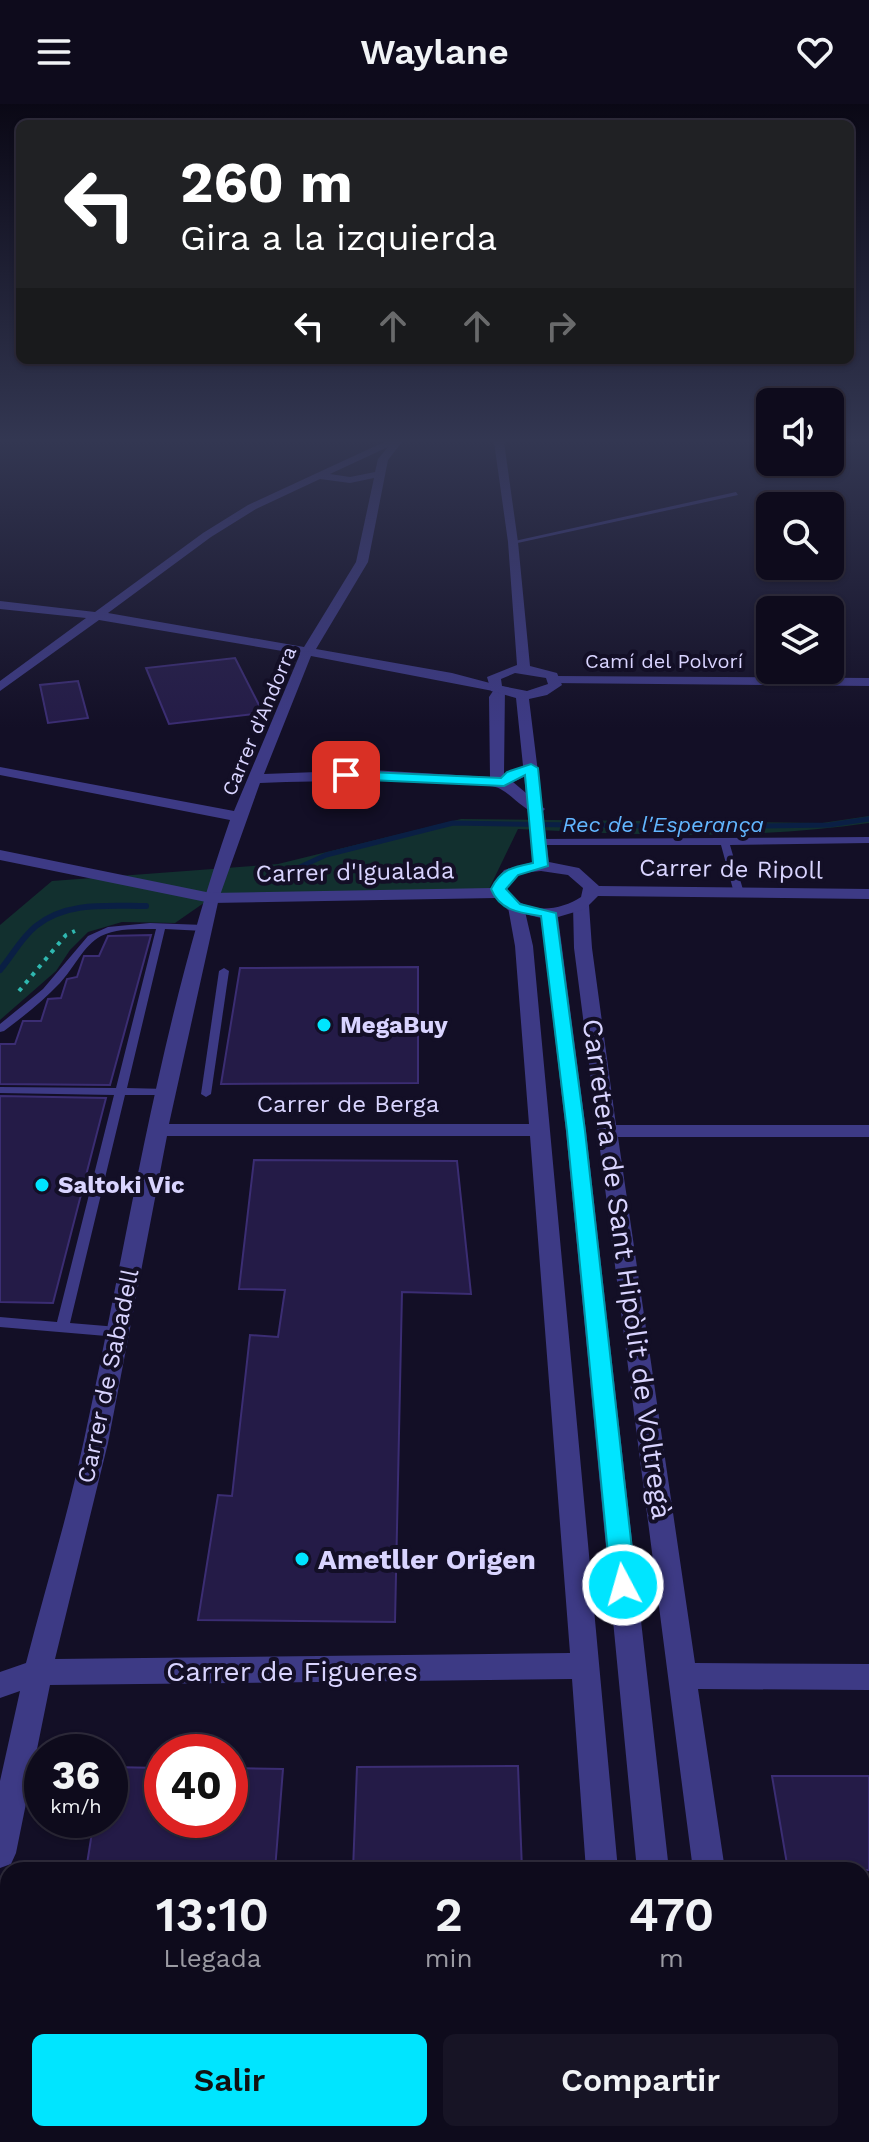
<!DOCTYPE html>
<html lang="es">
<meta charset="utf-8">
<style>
body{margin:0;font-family:"Work Sans",sans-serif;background:#171425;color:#f1f3f6;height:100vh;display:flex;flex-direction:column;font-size:30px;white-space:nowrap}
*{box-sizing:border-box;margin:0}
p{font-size:26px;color:#9b9ba3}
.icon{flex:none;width:44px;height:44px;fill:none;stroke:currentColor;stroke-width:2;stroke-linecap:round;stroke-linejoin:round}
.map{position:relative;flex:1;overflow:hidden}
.side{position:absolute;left:0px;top:1758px;width:870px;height:280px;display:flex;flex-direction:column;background:#0e0b1c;border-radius:24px 24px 0 0;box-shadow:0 2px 6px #0004,0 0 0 2px #2e2b3b}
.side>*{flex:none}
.hud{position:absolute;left:16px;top:16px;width:838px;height:244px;border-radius:12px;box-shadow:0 2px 6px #0004,0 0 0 2px #2e2b3b;background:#202124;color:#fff;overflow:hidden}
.fabs{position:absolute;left:756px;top:284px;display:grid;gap:16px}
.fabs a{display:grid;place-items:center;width:88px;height:88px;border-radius:12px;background:#0e0b1c;box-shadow:0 2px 6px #0004,0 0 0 2px #2e2b3b;font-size:40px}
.speed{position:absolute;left:24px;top:1630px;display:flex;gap:16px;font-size:40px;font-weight:700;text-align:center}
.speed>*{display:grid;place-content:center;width:104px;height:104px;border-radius:50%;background:#0e0b1c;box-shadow:0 2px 6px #0004,0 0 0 2px #2e2b3b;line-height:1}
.speed small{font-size:20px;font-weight:400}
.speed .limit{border:12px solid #d22;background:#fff;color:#111}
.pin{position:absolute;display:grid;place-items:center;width:68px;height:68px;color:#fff;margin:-34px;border-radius:16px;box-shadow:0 4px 12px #0006}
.me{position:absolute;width:88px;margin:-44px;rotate:354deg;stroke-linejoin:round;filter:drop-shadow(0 0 6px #0008)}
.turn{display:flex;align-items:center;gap:28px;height:168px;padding:0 32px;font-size:36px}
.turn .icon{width:104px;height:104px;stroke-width:2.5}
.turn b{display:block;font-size:56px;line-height:68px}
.lanes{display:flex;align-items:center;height:76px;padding:0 32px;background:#0003;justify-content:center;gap:40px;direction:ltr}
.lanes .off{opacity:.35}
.eta{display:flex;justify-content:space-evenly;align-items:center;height:136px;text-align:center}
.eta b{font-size:48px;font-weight:600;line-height:56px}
.cta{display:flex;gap:16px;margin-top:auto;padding:16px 32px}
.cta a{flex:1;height:92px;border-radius:12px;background:#00e5ff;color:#111;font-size:32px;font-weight:600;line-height:92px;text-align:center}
.cta a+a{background:#171425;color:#f1f3f6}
header{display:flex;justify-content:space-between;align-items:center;height:104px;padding:0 32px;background:#0e0b1c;font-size:36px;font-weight:600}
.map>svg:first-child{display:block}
.green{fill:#12302f}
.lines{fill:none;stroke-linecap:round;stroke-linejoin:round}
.stream-far1{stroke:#0a1f44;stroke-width:5}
.stream{stroke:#0a1f44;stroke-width:6}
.building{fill:#241b47;stroke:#3b2d73;stroke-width:2}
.path{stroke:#2fb8b0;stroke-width:4;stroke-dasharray:4 6;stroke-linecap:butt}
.service{fill:#3d3a85;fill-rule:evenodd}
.minor{fill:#3d3a85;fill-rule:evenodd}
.tertiary{fill:#3d3a85;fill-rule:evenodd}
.route{fill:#00e5ff;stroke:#0095a6;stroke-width:2}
.poi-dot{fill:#00e5ff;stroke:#130f26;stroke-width:3}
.labels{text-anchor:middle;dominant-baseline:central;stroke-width:8;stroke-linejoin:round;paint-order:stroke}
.far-street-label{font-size:20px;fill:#d9d4ff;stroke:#130f26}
.far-water-label{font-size:22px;font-style:italic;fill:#62b6ff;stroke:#130f26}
.street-label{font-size:24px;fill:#d9d4ff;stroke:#130f26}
.poi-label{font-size:24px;font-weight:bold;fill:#d9d4ff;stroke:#130f26;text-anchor:start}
.near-street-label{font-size:28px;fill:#d9d4ff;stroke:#130f26}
.near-poi-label{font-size:28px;font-weight:bold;fill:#d9d4ff;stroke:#130f26;text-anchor:start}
</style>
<header><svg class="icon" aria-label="menu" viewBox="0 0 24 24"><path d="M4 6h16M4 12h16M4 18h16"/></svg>Waylane<svg class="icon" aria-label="heart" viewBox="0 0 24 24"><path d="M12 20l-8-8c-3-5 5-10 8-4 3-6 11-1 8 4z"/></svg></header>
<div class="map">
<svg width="869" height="2038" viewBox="0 0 869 2038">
<rect width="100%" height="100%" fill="#130f26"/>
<!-- green -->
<path class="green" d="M 869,712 L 869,719 C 754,736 634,731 518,725 L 489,785 L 211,794 L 175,819 L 122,818 L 88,828 L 70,846 L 56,867 L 0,916 L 0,821 L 52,777 L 278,760 L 461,715 L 822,719 Z"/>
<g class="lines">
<!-- stream-far1 -->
<path class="stream-far1" d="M 291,767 L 326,751 L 453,719 L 703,723 L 829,721 L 869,715"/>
<!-- stream -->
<g class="stream">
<path d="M 274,775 L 295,765"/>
<path d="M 0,866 C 12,852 21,834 36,822 C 67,797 109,802 146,802"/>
</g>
</g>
<!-- building -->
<g class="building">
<path d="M 235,554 L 263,609 L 169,620 L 146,564 Z"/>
<path d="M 78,577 L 88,614 L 48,619 L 40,581 Z"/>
<path d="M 151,831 L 110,981 L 0,980 L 0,940 L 15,940 L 23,917 L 41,917 L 48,895 L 61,894 L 67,875 L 77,873 L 84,852 L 99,852 L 108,832 Z"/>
<path d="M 418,863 L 418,979 L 221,980 L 240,864 Z"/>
<path d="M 0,992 L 106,994 L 53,1199 L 0,1198 Z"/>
<path d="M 254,1056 L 457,1057 L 471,1190 L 402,1188 L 395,1518 L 198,1516 L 218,1391 L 232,1392 L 250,1231 L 278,1233 L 285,1186 L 239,1185 Z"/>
<path d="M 518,1662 L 522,1766 L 353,1766 L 357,1663 Z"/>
<path d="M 110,1663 L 162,1664 L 162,1716 L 230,1716 L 230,1664 L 283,1665 L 275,1766 L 86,1766 L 94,1716 L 110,1716 Z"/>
<path d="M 772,1672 L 869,1672 L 869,1766 L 788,1766 Z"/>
</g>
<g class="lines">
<!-- path -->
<path class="path" d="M 19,887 L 66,831 L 75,827"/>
<!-- service -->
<g class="service">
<path d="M 736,388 L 738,391 L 513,440 L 510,438 Z"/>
<path d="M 869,733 L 869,739 L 730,741 L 744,789 L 739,792 L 734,789 L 721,741 L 539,741 L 535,738 L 539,735 Z"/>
<path d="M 150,819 L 204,821 L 209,824 L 204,827 L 165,825 L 127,984 L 167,985 L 172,988 L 167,991 L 125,991 L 70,1219 L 118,1223 L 123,1225 L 124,1228 L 123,1231 L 118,1233 L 0,1223 L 0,1213 L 57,1218 L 114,991 L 0,989 L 0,983 L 116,984 L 156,825 C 138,825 117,824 101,832 C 83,842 74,864 60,879 C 43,897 24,912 4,927 L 0,928 L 0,920 L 43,885 L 88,832 L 108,823 Z"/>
<path d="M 224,864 L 229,867 L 211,990 L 206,993 L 201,990 L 219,867 Z"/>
</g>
<!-- minor -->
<g class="minor">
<path d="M 384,338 L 402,338 L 388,356 L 368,458 L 316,545 L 452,569 L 505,583 L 504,670 L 526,661 L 536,661 L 536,667 L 513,678 L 545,705 L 542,708 C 523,712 510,683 490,682 C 413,675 337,676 260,679 L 219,794 L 169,1020 L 529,1020 L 515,842 L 508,803 L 516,798 L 524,803 L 533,842 L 618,1766 L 586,1766 L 572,1575 L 50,1581 L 16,1749 L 11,1760 L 0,1764 L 0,1677 L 20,1587 L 0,1594 L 0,1568 L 26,1559 C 45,1485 68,1411 84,1336 C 129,1129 160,916 230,716 L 0,671 L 0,663 L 234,707 L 300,550 L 99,516 L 0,587 L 0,577 L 86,514 L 0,505 L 0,497 L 95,508 L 203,429 L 248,401 ZM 388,343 L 378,355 L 375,368 L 350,373 L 330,370 ZM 374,374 L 356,458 L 304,543 L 108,509 L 211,433 L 256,405 L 320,375 L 350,379 ZM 311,552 L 493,587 L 489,593 L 490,673 L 371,666 L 264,670 ZM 167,1032 L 530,1032 L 570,1549 L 55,1555 L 108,1339 Z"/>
<path d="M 556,572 L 869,574 L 869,582 L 551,579 L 551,573 Z"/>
<path d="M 581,796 L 589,801 L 592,844 L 616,1021 L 869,1021 L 869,1033 L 618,1033 L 695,1559 L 869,1560 L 869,1586 L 698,1585 L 725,1766 L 693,1766 L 574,844 L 573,801 Z"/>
<path d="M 604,2030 L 640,2030 L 641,2038 L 605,2038 Z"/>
<path d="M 726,2030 L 762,2030 L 763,2038 L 727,2038 Z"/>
</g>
<!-- tertiary -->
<g class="tertiary">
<path d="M 494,338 L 504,338 L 518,438 L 530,562 L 557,569 L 562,581 L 547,591 L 529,595 L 549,758 L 579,764 L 599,782 L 869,785 L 869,795 L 598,792 L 585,805 L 558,813 L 586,1027 L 669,1766 L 637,1766 L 566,1027 L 541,814 L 508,806 L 496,794 L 211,799 L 0,756 L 0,746 L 211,789 L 491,784 L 504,766 L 533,758 L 516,594 L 491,587 L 487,573 L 517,561 L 508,438 ZM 515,569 L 546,574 L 548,580 L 527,587 L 502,582 L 501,575 ZM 541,767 L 568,771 L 583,784 L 581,793 C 559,808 522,811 507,785 C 513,770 526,768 541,767 Z"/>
<path d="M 663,2030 L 699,2030 L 700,2038 L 664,2038 Z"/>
</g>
</g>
<!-- sky -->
<linearGradient id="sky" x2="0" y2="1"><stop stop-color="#0a0815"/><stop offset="0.54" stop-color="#333752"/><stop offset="1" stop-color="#333752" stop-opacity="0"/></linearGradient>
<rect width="869" height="624" fill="url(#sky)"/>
<!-- route -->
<path class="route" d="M 531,660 L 538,664 L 548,762 L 518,771 L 506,785 L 520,800 L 556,809 L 585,1027 L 636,1481 L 632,1488 L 623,1492 L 615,1488 L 611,1481 L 567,1027 L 541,812 C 520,809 500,807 491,785 C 501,765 513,763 533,759 L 525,671 L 504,682 L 346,675 L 339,671 L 346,667 L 501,674 L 507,668 Z"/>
<!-- markers -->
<g class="poi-dot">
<circle cx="324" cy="921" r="8"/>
<circle cx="42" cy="1081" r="8"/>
<circle cx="302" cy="1455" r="8"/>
</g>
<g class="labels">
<!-- far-street labels -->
<g class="far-street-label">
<text x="664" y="557">Camí del Polvorí</text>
<text transform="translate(259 617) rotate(-67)">Carrer d'Andorra</text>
</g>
<!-- far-water labels -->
<g class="far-water-label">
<text x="663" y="720">Rec de l'Esperança</text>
</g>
<!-- street labels -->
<g class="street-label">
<text transform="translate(731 765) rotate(1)">Carrer de Ripoll</text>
<text transform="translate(355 768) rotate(-1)">Carrer d'Igualada</text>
<text x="348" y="1000">Carrer de Berga</text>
<text transform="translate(108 1272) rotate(-78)">Carrer de Sabadell</text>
</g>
<!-- poi labels -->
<g class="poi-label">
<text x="340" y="921">MegaBuy</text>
<text x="58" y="1081">Saltoki Vic</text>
</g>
<!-- near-street labels -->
<g class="near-street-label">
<text transform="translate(627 1165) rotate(82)">Carretera de Sant Hipòlit de Voltregà</text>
<text x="292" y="1567">Carrer de Figueres</text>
</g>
<!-- near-poi labels -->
<g class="near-poi-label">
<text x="318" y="1455">Ametller Origen</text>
</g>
</g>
</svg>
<div class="fabs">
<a><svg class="icon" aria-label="sound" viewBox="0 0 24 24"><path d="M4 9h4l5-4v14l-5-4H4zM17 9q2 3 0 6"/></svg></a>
<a><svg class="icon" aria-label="search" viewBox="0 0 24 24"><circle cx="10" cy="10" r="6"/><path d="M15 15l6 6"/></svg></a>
<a><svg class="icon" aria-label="layers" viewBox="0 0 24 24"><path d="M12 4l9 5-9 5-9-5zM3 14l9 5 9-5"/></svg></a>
</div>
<div class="speed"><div>36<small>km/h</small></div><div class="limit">40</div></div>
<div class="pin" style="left:346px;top:671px;background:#d93025"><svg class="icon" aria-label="arrive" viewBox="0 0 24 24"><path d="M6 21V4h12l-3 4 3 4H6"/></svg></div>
<svg class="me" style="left:623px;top:1481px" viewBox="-20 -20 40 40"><circle r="17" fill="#00e5ff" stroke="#fff" stroke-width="3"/><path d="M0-11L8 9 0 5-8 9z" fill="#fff"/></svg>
<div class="hud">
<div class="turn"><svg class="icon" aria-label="left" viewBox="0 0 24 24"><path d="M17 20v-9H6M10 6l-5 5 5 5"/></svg><div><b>260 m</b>Gira a la izquierda</div></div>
<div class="lanes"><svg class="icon" aria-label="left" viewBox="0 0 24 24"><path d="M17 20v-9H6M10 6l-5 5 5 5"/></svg><svg class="icon off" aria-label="ahead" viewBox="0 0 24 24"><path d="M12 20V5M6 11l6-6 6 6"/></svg><svg class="icon off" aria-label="ahead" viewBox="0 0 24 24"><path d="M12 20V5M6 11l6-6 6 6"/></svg><svg class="icon off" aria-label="right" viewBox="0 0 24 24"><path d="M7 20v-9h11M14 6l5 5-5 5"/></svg></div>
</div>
<section class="side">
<div class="eta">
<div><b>13:10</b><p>Llegada</p></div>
<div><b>2</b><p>min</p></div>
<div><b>470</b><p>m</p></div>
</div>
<div class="cta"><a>Salir</a><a>Compartir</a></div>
</section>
</div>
